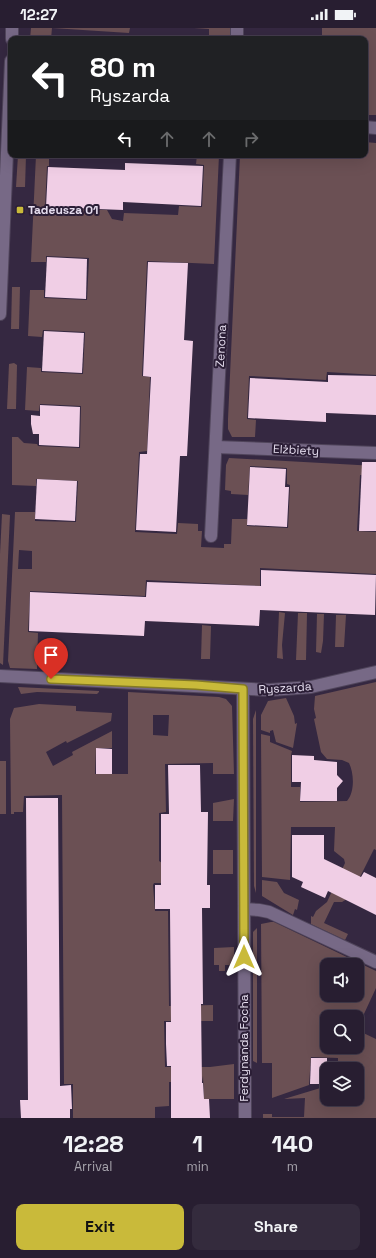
<!DOCTYPE html>
<meta charset="utf-8">
<style>
body{margin:0;font-family:"Space Grotesk",sans-serif;background:#342b3d;color:#f1f3f6;height:100vh;display:flex;flex-direction:column;font-size:15px;white-space:nowrap}
*{box-sizing:border-box;margin:0}
p{font-size:13px;color:#a5a2ab}
.icon{flex:none;width:22px;height:22px;fill:none;stroke:currentColor;stroke-width:2;stroke-linecap:round;stroke-linejoin:round}
.map{position:relative;height:1090px;overflow:hidden}
.sheet{display:flex;flex-direction:column;background:#281e31;flex:1}
.sheet>*{flex:none}
.banner{position:absolute;left:8px;top:8px;width:360px;height:122px;border-radius:8px;box-shadow:0 4px 16px #0002,0 0 0 1px #443c4d;background:#202124;color:#fff;overflow:hidden}
.fabs{position:absolute;left:320px;top:930px;display:grid;gap:8px}
.fabs a{display:grid;place-items:center;width:44px;height:44px;border-radius:8px;background:#281e31;box-shadow:0 4px 16px #0002,0 0 0 1px #443c4d;font-size:20px}
.pin{position:absolute;display:grid;place-items:center;width:34px;height:34px;color:#fff;margin:-41px -17px;border-radius:50% 50% 50% 0;rotate:-45deg;box-shadow:0 0 4px #0007}
.pin .icon{rotate:45deg}
.me{position:absolute;width:44px;margin:-22px;rotate:0deg;stroke-linejoin:round;filter:drop-shadow(0 0 3px #0008)}
.turn{display:flex;align-items:center;gap:14px;height:84px;padding:0 16px;font-size:18px}
.turn .icon{width:52px;height:52px;stroke-width:2.5}
.turn b{display:block;font-size:28px;line-height:34px}
.lanes{display:flex;align-items:center;height:38px;padding:0 16px;background:#0003;justify-content:center;gap:20px;direction:ltr}
.lanes .off{opacity:.35}
.eta{display:flex;justify-content:space-evenly;align-items:center;height:68px;text-align:center}
.eta b{font-size:24px;font-weight:700;line-height:28px}
.primary-button{display:flex;gap:8px;margin-top:auto;padding:8px 16px}
.primary-button a{flex:1;height:46px;border-radius:8px;background:#c9ba3a;color:#111;font-size:16px;font-weight:700;line-height:46px;text-align:center}
.primary-button a+a{background:#342b3d;color:#f1f3f6}
.status{display:flex;justify-content:space-between;align-items:center;height:28px;padding:0 20px;background:#281e31;direction:ltr}
.status svg{height:11px;fill:currentColor}
.map>svg:first-child{display:block}
.green{fill:#6b5054;fill-rule:evenodd}
.building{fill:#f0cee5}
.lines{fill:none;stroke-linecap:round;stroke-linejoin:round}
.minor-casing{stroke:#50455b;stroke-width:14}
.minor{stroke:#776986;stroke-width:12}
.route-casing{stroke:#837926;stroke-width:10}
.route{stroke:#c9ba3a;stroke-width:7}
.poi-dot{fill:#c9ba3a;stroke:#2b1e36;stroke-width:1.5}
.labels{text-anchor:middle;dominant-baseline:central;stroke-width:4;stroke-linejoin:round;paint-order:stroke}
.poi-label{font-size:12px;font-weight:bold;fill:#e5ddee;stroke:#2b1e36;text-anchor:start}
.street-label{font-size:12px;fill:#e5ddee;stroke:#2b1e36}
</style>
<div class="status"><b>12:27</b><svg viewBox="0 0 49 12"><path d="M0 12V9h3v3zM5 12V6h3v6zM10 12V3h3v9zM15 12V0h3v12zM26 1h20v11H26zM47 4h2v5h-2z"/></svg></div>
<div class="map">
<svg width="376" height="1090" viewBox="0 0 376 1090">
<rect width="100%" height="100%" fill="#352841"/>
<!-- green -->
<g class="green">
<path d="M 31,0 L 130,0 L 129,5 L 52,0 L 51,11 L 30,11 Z"/>
<path d="M 194,0 L 231,0 L 230,11 L 209,11 L 209,1 Z"/>
<path d="M 322,0 L 376,0 L 376,87 L 365,87 L 365,11 L 322,11 Z"/>
<path d="M 365,114 L 376,115 L 376,347 L 327,344 L 326,352 L 249,348 L 247,391 L 256,392 L 255,409 L 232,409 L 228,401 L 228,391 L 240,127 L 365,127 Z"/>
<path d="M 18,127 L 26,127 L 25,159 L 16,159 Z"/>
<path d="M 36,127 L 49,127 L 49,138 L 47,138 L 45,180 L 107,182 L 112,191 L 123,193 L 124,185 L 178,187 L 179,178 L 202,179 L 204,137 L 196,136 L 197,127 L 219,127 L 214,236 L 147,233 L 142,348 L 150,349 L 147,423 L 139,424 L 135,504 L 177,506 L 178,495 L 198,496 L 198,503 L 202,503 L 201,519 L 224,520 L 224,516 L 231,516 L 232,491 L 247,491 L 247,498 L 288,500 L 290,457 L 287,456 L 287,440 L 250,438 L 248,467 L 231,466 L 231,463 L 225,462 L 226,437 L 229,430 L 376,438 L 376,448 L 360,447 L 357,503 L 376,504 L 376,546 L 260,540 L 260,558 L 146,552 L 145,568 L 30,563 L 28,604 L 38,605 L 37,641 L 10,640 L 8,633 L 15,484 L 35,484 L 35,493 L 76,494 L 78,453 L 36,451 L 36,458 L 12,457 L 12,409 L 18,409 L 24,415 L 37,416 L 38,418 L 80,420 L 81,378 L 40,376 L 39,383 L 25,382 L 27,339 L 41,340 L 41,344 L 83,346 L 85,304 L 43,302 L 42,309 L 28,308 L 30,262 L 44,262 L 44,270 L 87,272 L 89,230 L 46,228 L 46,234 L 31,234 ZM 19,522 L 32,523 L 32,541 L 18,541 Z"/>
<path d="M 12,259 L 20,259 L 19,301 L 11,301 Z"/>
<path d="M 14,335 L 17,337 L 16,381 L 7,381 L 9,336 Z"/>
<path d="M 2,486 L 10,487 L 3,637 L 0,635 L 0,526 Z"/>
<path d="M 279,584 L 285,585 L 282,617 L 283,631 L 277,630 Z"/>
<path d="M 298,585 L 307,585 L 306,632 L 296,632 Z"/>
<path d="M 317,586 L 324,586 L 323,613 L 321,625 L 316,624 Z"/>
<path d="M 336,587 L 346,587 L 344,619 L 335,619 Z"/>
<path d="M 202,597 L 211,598 L 210,631 L 201,631 Z"/>
<path d="M 376,654 L 376,822 L 374,821 L 350,869 L 342,874 L 334,874 L 324,895 L 348,906 L 345,912 L 311,896 L 311,888 L 313,889 L 316,883 L 327,874 L 345,835 L 344,831 L 334,823 L 335,799 L 291,799 L 290,852 L 262,849 L 261,706 L 270,708 L 270,714 L 292,723 L 291,727 L 291,759 L 300,759 L 300,774 L 347,773 C 355,764 354,745 349,735 L 342,732 L 327,731 L 321,724 L 314,691 L 316,690 L 314,681 L 315,668 Z"/>
<path d="M 18,659 L 99,663 L 99,664 L 97,666 L 37,664 L 21,666 Z"/>
<path d="M 128,664 L 219,669 L 226,671 L 232,678 L 234,746 L 213,746 L 213,735 L 165,736 L 166,784 L 159,785 L 159,833 L 162,835 L 167,855 L 154,855 L 153,857 L 155,883 L 168,883 L 169,978 L 213,977 L 213,993 L 164,993 L 165,1039 L 210,1039 L 234,1036 L 234,1071 L 204,1071 L 203,1048 L 202,1054 L 169,1054 L 169,1078 L 155,1079 L 155,1090 L 73,1090 L 73,1056 L 64,1056 L 62,767 L 24,768 L 23,784 L 14,784 L 14,786 L 11,786 L 10,691 L 14,680 L 39,676 L 76,678 L 76,683 L 112,685 L 111,693 L 67,715 L 66,713 L 46,724 L 53,738 L 73,727 L 72,724 L 112,703 L 112,720 L 96,720 L 95,746 L 128,746 ZM 153,687 L 169,687 L 168,708 L 153,707 Z"/>
<path d="M 286,670 L 294,688 L 295,696 L 297,695 L 293,720 L 276,714 L 273,702 L 270,703 L 270,705 L 261,702 L 261,687 L 268,673 Z"/>
<path d="M 256,682 L 256,865 L 254,858 L 253,691 Z"/>
<rect x="0" y="733" width="6" height="53"/>
<path d="M 234,771 L 233,793 L 213,793 L 213,775 Z"/>
<rect x="213" y="822" width="20" height="24"/>
<path d="M 262,852 L 277,854 L 284,865 L 299,872 L 297,882 L 295,881 L 293,887 L 262,868 Z"/>
<path d="M 271,894 L 274,894 L 376,943 L 376,960 L 357,1001 L 357,989 L 327,989 L 327,1019 L 357,1019 L 357,1002 L 376,1011 L 376,1090 L 263,1090 L 263,1086 L 272,1086 L 272,1089 L 304,1089 L 305,1070 L 284,1071 L 327,1058 L 327,1071 L 357,1071 L 357,1041 L 338,1041 L 338,1030 L 311,1029 L 309,1057 L 272,1070 L 272,1035 L 262,1035 L 261,896 ZM 327,937 L 357,937 L 357,967 L 327,967 Z"/>
<path d="M 257,900 L 257,1035 L 253,1033 L 253,904 Z"/>
<path d="M 234,919 L 234,937 L 225,937 L 225,943 L 219,943 L 219,937 L 214,937 L 214,920 Z"/>
</g>
<!-- building -->
<g class="building">
<path d="M 125,135 L 203,138 L 201,178 L 123,174 L 123,182 L 46,179 L 48,139 L 125,142 Z"/>
<path d="M 47,229 L 87,231 L 86,271 L 45,269 Z"/>
<path d="M 148,234 L 188,235 L 184,312 L 193,313 L 187,428 L 180,428 L 176,504 L 136,502 L 140,426 L 147,426 L 150,368 L 151,349 L 143,348 Z"/>
<path d="M 44,303 L 84,305 L 82,345 L 42,343 Z"/>
<path d="M 328,347 L 376,348 L 376,387 L 326,385 L 326,394 L 248,390 L 250,350 L 328,354 Z"/>
<path d="M 40,377 L 80,379 L 79,419 L 39,417 L 39,406 L 33,406 L 31,396 L 31,387 L 40,388 Z"/>
<path d="M 362,434 L 376,434 L 376,503 L 359,503 Z"/>
<path d="M 250,439 L 286,441 L 285,459 L 289,459 L 287,499 L 247,497 Z"/>
<path d="M 37,451 L 77,453 L 75,493 L 35,491 Z"/>
<path d="M 261,542 L 376,547 L 375,587 L 260,582 L 259,598 L 145,593 L 144,608 L 29,603 L 30,564 L 146,569 L 147,554 L 261,558 Z"/>
<path d="M 96,720 L 112,721 L 112,746 L 96,746 Z"/>
<path d="M 292,727 L 314,728 L 314,732 L 337,734 L 337,747 L 343,753 L 337,760 L 337,773 L 300,773 L 301,754 L 292,754 Z"/>
<path d="M 168,737 L 200,737 L 201,784 L 208,784 L 207,857 L 210,857 L 210,880 L 202,880 L 203,976 L 201,976 L 202,1055 L 203,1055 L 204,1071 L 209,1071 L 210,1090 L 171,1090 L 171,1038 L 167,1038 L 166,1016 L 166,994 L 171,994 L 170,881 L 155,881 L 155,857 L 161,857 L 161,786 L 169,786 Z"/>
<path d="M 26,770 L 58,770 L 60,1058 L 71,1057 L 72,1081 L 70,1081 L 70,1090 L 21,1090 L 20,1072 L 28,1072 Z"/>
<path d="M 292,807 L 324,807 L 324,831 L 361,849 L 364,844 L 376,850 L 376,887 L 328,863 L 325,870 L 301,859 L 303,854 L 292,849 Z"/>
<path d="M 311,1030 L 327,1030 L 327,1056 L 310,1056 Z"/>
</g>
<g class="lines">
<!-- minor casing -->
<g class="minor-casing">
<g id="minor">
<path d="M 12,11 L 12,0"/>
<path d="M 237,11 L 237,0"/>
<path d="M 365,99 L 376,100"/>
<path d="M 0,286 L 11,33"/>
<path d="M 216,419 L 376,425"/>
<path d="M 211,508 L 230,127"/>
<path d="M 0,648 L 270,662 L 311,659 L 376,644"/>
<path d="M 243,661 L 245,1090"/>
<path d="M 244,881 L 259,882 L 269,884 L 376,934"/>
</g>
</g>
<!-- minor -->
<use href="#minor" class="minor"/>
</g>
<g class="lines">
<!-- route casing -->
<g class="route-casing">
<path id="route" d="M 51,651 L 196,657 L 243,661 L 244,929"/>
</g>
<!-- route -->
<use href="#route" class="route"/>
</g>
<!-- markers -->
<rect class="poi-dot" x="16" y="178" width="8" height="8" rx="2"/>
<g class="labels">
<!-- poi labels -->
<g class="poi-label">
<text x="28" y="182">Tadeusza 01</text>
</g>
<!-- street labels -->
<g class="street-label">
<text transform="translate(221 318) rotate(-87)">Zenona</text>
<text transform="translate(296 422) rotate(3)">Elżbiety</text>
<text transform="translate(285 660) rotate(-4)">Ryszarda</text>
<text transform="translate(244 1020) rotate(-90)">Ferdynanda Focha</text>
</g>
</g>
</svg>
<div class="fabs">
<a><svg class="icon" aria-label="sound" viewBox="0 0 24 24"><path d="M4 9h4l5-4v14l-5-4H4zM17 9q2 3 0 6"/></svg></a>
<a><svg class="icon" aria-label="search" viewBox="0 0 24 24"><circle cx="10" cy="10" r="6"/><path d="M15 15l6 6"/></svg></a>
<a><svg class="icon" aria-label="layers" viewBox="0 0 24 24"><path d="M12 4l9 5-9 5-9-5zM3 14l9 5 9-5"/></svg></a>
</div>
<div class="pin" style="left:51px;top:651px;background:#d93025"><svg class="icon" aria-label="arrive" viewBox="0 0 24 24"><path d="M6 21V4h12l-3 4 3 4H6"/></svg></div>
<svg class="me" style="left:244px;top:929px" viewBox="-20 -20 40 40"><path d="M0-17L14 15 0 8-14 15z" fill="#c9ba3a" stroke="#fff" stroke-width="4"/></svg>
<div class="banner">
<div class="turn"><svg class="icon" aria-label="left" viewBox="0 0 24 24"><path d="M17 20v-9H6M10 6l-5 5 5 5"/></svg><div><b>80 m</b>Ryszarda</div></div>
<div class="lanes"><svg class="icon" aria-label="left" viewBox="0 0 24 24"><path d="M17 20v-9H6M10 6l-5 5 5 5"/></svg><svg class="icon off" aria-label="ahead" viewBox="0 0 24 24"><path d="M12 20V5M6 11l6-6 6 6"/></svg><svg class="icon off" aria-label="ahead" viewBox="0 0 24 24"><path d="M12 20V5M6 11l6-6 6 6"/></svg><svg class="icon off" aria-label="right" viewBox="0 0 24 24"><path d="M7 20v-9h11M14 6l5 5-5 5"/></svg></div>
</div>
</div>
<section class="sheet">
<div class="eta">
<div><b>12:28</b><p>Arrival</p></div>
<div><b>1</b><p>min</p></div>
<div><b>140</b><p>m</p></div>
</div>
<div class="primary-button"><a>Exit</a><a>Share</a></div>
</section>
